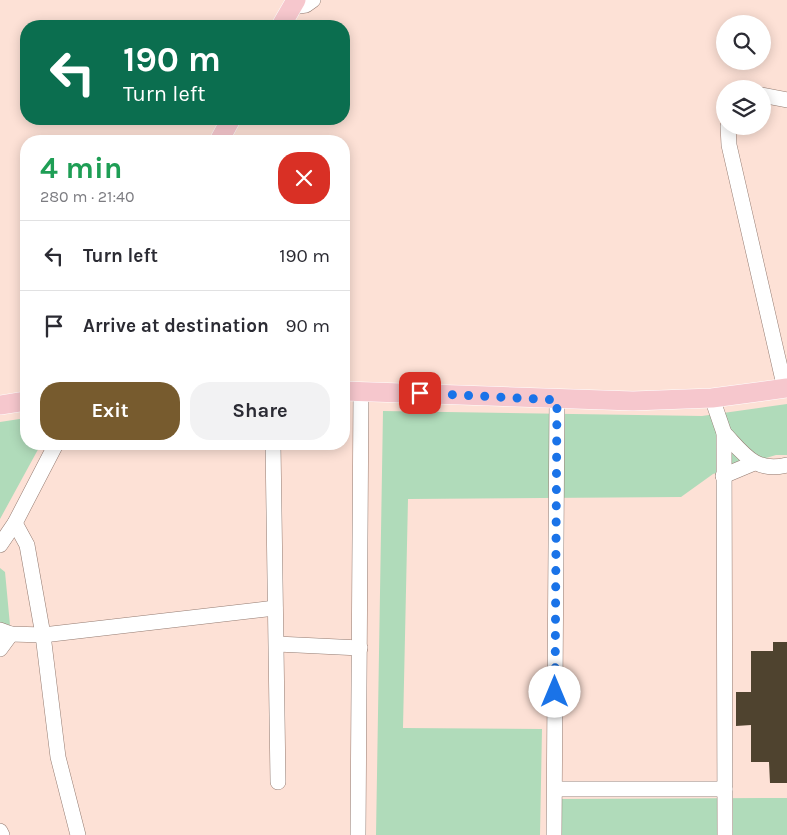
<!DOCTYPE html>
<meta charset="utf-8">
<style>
body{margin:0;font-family:Karla,sans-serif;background:#f2f2f3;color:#2b2b33;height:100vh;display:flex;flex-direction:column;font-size:19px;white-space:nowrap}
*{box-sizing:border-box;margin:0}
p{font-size:16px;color:#7c7c81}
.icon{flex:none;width:28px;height:28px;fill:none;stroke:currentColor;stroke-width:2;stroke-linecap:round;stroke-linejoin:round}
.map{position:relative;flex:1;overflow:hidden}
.panel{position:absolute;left:20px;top:135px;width:330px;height:315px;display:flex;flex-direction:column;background:#fff;border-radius:20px;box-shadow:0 2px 12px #0003}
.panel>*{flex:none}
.hud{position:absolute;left:20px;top:20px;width:330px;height:105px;border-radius:20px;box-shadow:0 2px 12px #0003;background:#0b6e4f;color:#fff;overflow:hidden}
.tools{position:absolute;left:716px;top:15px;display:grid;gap:10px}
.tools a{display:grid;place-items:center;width:55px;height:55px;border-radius:50%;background:#fff;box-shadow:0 2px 12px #0003;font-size:25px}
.pin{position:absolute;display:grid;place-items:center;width:42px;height:42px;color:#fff;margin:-21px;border-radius:10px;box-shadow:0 2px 8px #0006}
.me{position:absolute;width:55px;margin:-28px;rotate:0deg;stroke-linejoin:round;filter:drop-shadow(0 0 4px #0008)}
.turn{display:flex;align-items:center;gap:18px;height:105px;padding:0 20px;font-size:22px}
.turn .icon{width:65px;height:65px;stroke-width:2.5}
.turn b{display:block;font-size:35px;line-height:42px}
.round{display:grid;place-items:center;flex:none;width:52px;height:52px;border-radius:20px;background:#f2f2f3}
.overview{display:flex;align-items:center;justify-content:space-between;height:85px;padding:0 20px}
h1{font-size:30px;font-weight:700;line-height:38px;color:#1e9e55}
.cta{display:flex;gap:10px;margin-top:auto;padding:10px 20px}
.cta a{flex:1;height:58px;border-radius:20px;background:#775b2e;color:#fff;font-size:20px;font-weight:700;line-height:58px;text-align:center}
.cta a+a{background:#f2f2f3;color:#2b2b33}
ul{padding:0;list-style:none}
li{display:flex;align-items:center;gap:15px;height:70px;padding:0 20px;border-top:1px solid #e1e1e2}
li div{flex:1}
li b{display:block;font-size:19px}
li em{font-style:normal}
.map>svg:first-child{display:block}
.green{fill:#b0dbba}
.building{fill:#4f432f}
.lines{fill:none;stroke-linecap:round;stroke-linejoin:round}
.minor-casing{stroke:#947b71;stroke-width:16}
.major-casing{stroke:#fff;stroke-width:20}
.minor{stroke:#fff;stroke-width:15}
.major{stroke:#f6c7cd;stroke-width:19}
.route{stroke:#1a73e8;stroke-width:9;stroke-dasharray:0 16.2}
</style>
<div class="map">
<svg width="787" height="835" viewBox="0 0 787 835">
<rect width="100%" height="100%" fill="#fde1d6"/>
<!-- green -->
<g class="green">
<path d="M 787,404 L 787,455 L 776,455 L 713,474 L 681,497 L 408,499 L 403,728 L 542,729 L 540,835 L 376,835 L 383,411 L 702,416 Z"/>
<path d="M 26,418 L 26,444 L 41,444 L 0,519 L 0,422 Z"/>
<path d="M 0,568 L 5,572 L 10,625 L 0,623 Z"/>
<path d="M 787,798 L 787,835 L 559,835 L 560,799 Z"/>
</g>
<!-- building -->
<path class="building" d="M 773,642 L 787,642 L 787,783 L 770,783 L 769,762 L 751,762 L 751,725 L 736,726 L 736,692 L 751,692 L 751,651 L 773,651 Z"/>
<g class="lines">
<!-- minor casing -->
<g class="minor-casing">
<g id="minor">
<path d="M 292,7 L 306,5 L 313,0"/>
<path d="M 762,95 L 787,100"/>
<path d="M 728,126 L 729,145 L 785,389"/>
<path d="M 712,398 L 724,433 L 725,835"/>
<path d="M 724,433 C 744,454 755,473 787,465"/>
<path d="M 273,444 L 278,782"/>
<path d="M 723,476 L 754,463"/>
<path d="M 15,523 L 27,545 L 43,635 L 58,757 L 78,835"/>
<path d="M 0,545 L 15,523 L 56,444"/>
<path d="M 0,630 L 11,634 L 43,635 L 275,608"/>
<path d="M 277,644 L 360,648"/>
<path d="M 0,649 L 11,634"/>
<path d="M 555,789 L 725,789"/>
<path d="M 0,831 L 2,835"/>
<path d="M 358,835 L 361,390"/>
<path d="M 554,835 L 557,400"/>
</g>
</g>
<!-- major casing -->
<g class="major-casing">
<g id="major">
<path d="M 281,26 L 296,0"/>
<path d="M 219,141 L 231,119"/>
<path d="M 344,391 L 633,401 L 712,398 L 787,388"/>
<path d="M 0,405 L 26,401"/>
</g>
</g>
<!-- minor -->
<use href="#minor" class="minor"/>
<!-- major -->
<use href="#major" class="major"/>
</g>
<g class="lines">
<!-- route -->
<path class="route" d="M 420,393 L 557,400 L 555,692"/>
</g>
</svg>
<div class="tools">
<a><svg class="icon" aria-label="search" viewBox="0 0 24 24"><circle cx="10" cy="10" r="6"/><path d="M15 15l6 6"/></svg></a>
<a><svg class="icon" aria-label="layers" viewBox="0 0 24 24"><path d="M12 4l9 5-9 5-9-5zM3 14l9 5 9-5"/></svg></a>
</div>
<div class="pin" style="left:420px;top:393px;background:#d93025"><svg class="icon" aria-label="arrive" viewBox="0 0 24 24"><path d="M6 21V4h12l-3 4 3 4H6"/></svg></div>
<svg class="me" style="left:555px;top:692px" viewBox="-20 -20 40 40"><circle r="19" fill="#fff"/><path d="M0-13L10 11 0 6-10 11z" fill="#1a73e8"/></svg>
<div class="hud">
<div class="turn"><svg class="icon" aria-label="left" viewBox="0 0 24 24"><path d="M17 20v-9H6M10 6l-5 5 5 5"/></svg><div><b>190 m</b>Turn left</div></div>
</div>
<section class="panel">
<div class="overview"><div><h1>4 min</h1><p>280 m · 21:40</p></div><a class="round" style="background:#d93025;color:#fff"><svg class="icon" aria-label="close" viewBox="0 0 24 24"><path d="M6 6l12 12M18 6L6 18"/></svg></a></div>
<ul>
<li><svg class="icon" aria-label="left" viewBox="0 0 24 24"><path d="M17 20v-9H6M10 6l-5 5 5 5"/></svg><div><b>Turn left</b></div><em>190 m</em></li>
<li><svg class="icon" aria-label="arrive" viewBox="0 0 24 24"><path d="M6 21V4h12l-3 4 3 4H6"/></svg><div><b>Arrive at destination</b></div><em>90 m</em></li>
</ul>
<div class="cta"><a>Exit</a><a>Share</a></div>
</section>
</div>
